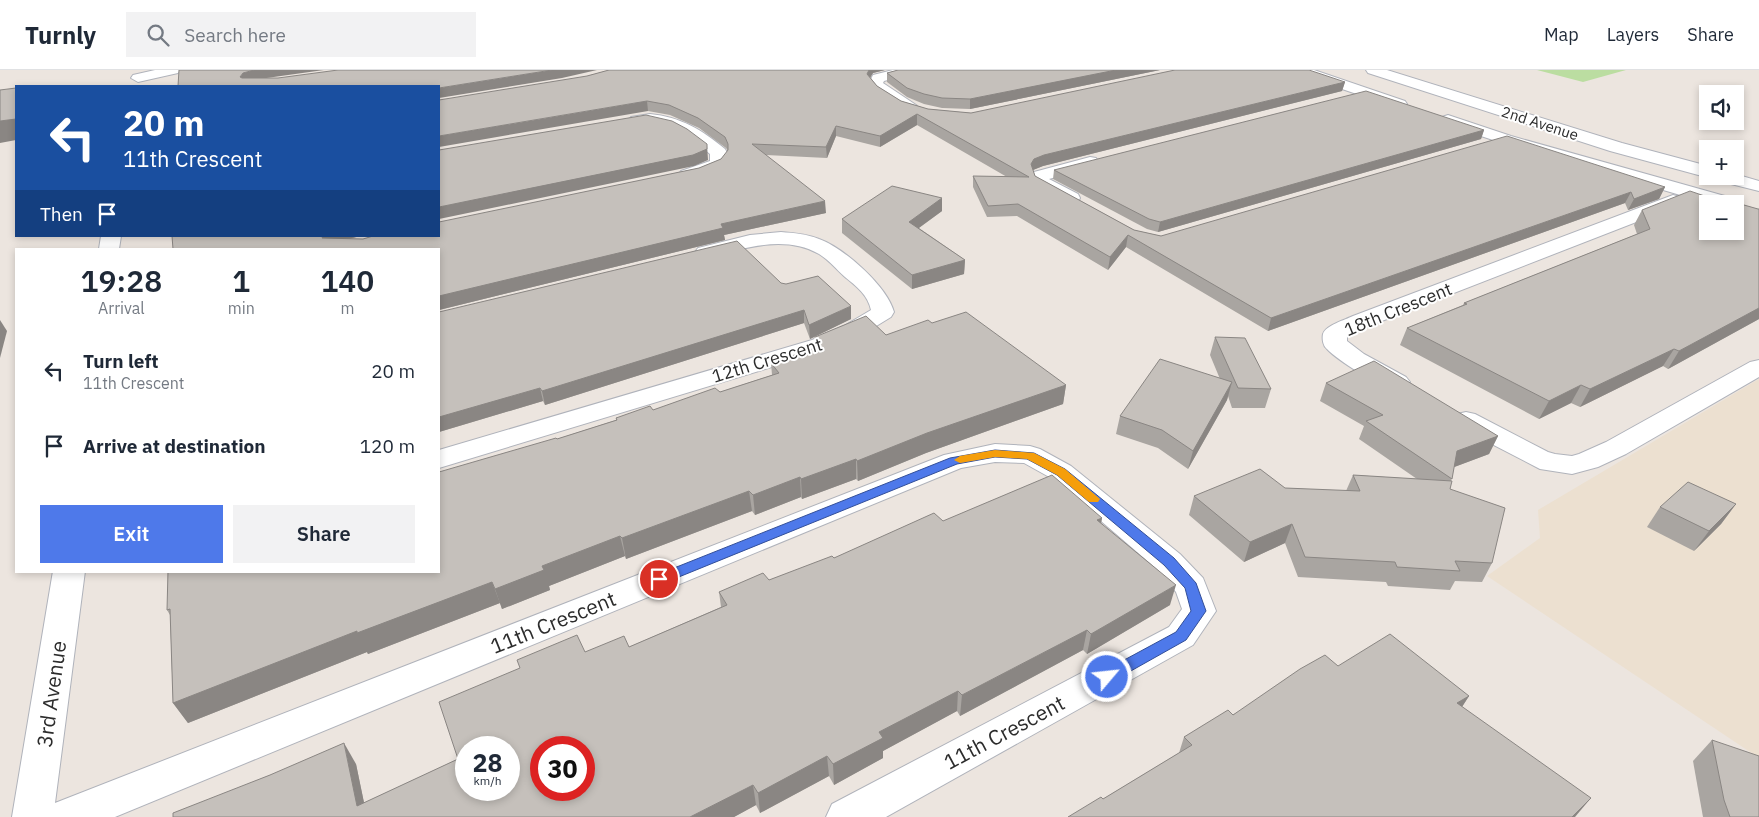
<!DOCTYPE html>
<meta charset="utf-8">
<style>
body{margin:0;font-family:"IBM Plex Sans",sans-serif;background:#f2f2f3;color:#1f2937;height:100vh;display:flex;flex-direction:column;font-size:19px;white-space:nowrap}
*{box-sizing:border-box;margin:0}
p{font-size:16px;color:#747a83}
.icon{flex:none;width:28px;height:28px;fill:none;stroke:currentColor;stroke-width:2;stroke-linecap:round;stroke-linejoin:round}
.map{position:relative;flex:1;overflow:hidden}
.side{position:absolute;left:15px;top:178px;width:425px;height:325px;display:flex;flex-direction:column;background:#fff;border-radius:0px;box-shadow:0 2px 8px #0003}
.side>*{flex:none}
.hud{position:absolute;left:15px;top:15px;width:425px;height:152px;border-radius:0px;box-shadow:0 2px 8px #0003;background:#1a4fa0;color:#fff;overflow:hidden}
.buttons{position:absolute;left:1699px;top:15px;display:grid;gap:10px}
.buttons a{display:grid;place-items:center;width:45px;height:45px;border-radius:0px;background:#fff;box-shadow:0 2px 8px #0003;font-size:25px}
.speed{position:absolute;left:455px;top:666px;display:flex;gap:10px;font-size:25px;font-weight:700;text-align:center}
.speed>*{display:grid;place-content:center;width:65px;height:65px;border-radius:50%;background:#fff;box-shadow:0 2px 8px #0003;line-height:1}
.speed small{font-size:12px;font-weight:400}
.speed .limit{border:8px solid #d22;background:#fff;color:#111}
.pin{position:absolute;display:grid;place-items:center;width:42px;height:42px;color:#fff;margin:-21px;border:2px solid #fff;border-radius:50%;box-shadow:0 1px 5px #0007}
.me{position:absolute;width:55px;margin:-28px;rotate:62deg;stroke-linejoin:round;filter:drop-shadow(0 0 4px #0008)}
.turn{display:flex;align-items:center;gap:18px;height:105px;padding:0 25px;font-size:22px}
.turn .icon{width:65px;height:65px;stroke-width:2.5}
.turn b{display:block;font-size:35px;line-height:42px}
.then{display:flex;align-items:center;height:48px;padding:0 25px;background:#0003;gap:10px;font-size:19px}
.eta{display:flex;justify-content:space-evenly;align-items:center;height:85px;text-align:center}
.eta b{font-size:30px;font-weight:600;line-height:35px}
.primary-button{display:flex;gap:10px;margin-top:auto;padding:10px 25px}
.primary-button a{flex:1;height:58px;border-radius:0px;background:#4e79ea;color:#fff;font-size:20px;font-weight:600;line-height:58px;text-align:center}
.primary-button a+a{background:#f2f2f3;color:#1f2937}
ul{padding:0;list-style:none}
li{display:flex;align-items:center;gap:15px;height:75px;padding:0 25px}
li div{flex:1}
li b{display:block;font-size:19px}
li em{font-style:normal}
header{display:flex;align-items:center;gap:30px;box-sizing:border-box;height:70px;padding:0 25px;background:#fff;border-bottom:1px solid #e0e1e3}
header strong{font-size:24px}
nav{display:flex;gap:28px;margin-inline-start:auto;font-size:18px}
.search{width:350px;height:45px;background:#f2f2f3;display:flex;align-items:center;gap:12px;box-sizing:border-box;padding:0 18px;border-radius:0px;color:#747a83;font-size:19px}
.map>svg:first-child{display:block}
.education{fill:#ece0d0}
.green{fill:#bbdda1}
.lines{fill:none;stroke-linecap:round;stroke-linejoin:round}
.minor-casing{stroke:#b0b3bb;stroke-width:2}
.minor{fill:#fff;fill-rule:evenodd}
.wall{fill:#a9a5a1}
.shaded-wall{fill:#8a8683}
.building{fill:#c5c0bb;stroke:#8a8683;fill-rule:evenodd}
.route{fill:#4e79ea;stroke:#334f98}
.slow{fill:#f59e0b}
.labels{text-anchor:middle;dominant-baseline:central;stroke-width:4;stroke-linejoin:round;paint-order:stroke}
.far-street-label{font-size:15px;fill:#2c2c2c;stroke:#fff}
.street-label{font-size:18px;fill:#2c2c2c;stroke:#fff}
.near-street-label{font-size:21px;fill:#2c2c2c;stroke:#fff}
</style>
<header>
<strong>Turnly</strong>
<div class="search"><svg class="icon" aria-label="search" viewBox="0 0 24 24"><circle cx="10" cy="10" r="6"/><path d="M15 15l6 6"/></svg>Search here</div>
<nav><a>Map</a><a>Layers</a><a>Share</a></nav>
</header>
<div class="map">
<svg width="1759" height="747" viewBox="0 0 1759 747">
<rect width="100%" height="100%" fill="#ece5df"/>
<!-- education -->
<path class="education" d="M 1759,309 L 1759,688 L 1487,506 L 1540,468 L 1538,440 Z"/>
<!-- green -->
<path class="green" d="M 1537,0 L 1626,0 L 1583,12 Z"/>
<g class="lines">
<!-- minor casing -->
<g class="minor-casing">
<g id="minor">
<path d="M 155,0 L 180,0 L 178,3 L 138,12 L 131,8 L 133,5 Z"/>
<path d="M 893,0 L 917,0 L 915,3 L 884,11 L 883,13 L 916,35 L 919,38 L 916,41 C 903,45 877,24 869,13 L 873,5 Z"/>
<path d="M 1293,0 L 1314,0 L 1405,31 L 1407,34 L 1405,37 L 1395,37 L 1295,3 Z"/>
<path d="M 1366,0 L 1387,0 L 1622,73 L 1708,96 L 1708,106 L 1712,106 L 1702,106 L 1610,81 L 1368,3 Z"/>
<path d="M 650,44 C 681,47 702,60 725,79 C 739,100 695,112 681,109 L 678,105 L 681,101 L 710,91 L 710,84 C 696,72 679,57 659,54 C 650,53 641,56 631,53 L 629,50 L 631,47 Z"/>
<path d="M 1448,45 L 1511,66 L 1739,130 L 1741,134 L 1735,139 L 1735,134 L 1711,134 L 1499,72 L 1442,53 L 1440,50 L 1442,47 Z"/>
<path d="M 1090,87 L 1096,88 L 1099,92 L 1096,96 L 1049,109 L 1078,124 L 1080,128 L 1078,132 C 1063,136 1047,123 1035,116 L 1031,106 L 1034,102 Z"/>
<path d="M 1735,104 L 1759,111 L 1759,121 L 1715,110 L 1712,106 L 1735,106 Z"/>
<path d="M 1673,125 L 1680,127 L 1682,131 L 1680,135 L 1369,256 L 1347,267 L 1347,271 L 1364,284 L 1406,307 L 1410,312 L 1406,317 C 1402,318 1398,320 1394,319 C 1380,317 1337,290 1327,279 C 1323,276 1322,269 1323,264 C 1326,255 1345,250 1353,246 Z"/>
<path d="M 781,162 C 794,163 807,164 819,169 C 844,178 887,216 894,242 L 891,247 L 860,266 L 828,280 L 439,398 L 439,380 L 812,270 L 844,256 L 871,240 C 868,225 856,216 845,207 C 836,199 829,190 819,184 C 784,164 741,179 705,188 L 698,186 L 695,182 L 698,178 L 750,165 Z"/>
<path d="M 101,166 L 121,166 L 119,179 L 99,179 Z"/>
<path d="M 1759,290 L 1759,307 L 1626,384 L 1598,397 L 1572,404 L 1540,399 L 1457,356 L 1453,350 L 1457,344 L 1466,342 L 1475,344 L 1548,382 L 1555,384 L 1572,386 L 1579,384 L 1606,372 L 1750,292 Z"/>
<path d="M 995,374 L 1030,376 L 1040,379 L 1071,396 L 1180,484 L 1203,508 L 1216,541 L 1193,575 L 886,747 L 826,747 L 832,734 L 1169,557 L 1182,539 L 1176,522 L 1158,500 L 1051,408 L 1024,393 L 995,392 L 961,398 L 115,747 L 12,747 L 53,501 L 85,501 L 55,733 L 944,385 Z"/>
</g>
</g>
<!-- minor -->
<use href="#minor" class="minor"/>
</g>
<!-- wall -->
<g class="wall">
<path d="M 609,0 L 885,0 L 873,3 L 870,7 L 877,16 L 901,31 L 928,39 L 971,43 L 1345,12 L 1342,21 L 1043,96 L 1033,100 L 1035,106 L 1134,160 L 1161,166 L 1665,117 L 1659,129 L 1628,140 L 1625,133 L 1268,261 L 1126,177 L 1108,200 L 1017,146 L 987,147 L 973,117 L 973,106 L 1007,107 L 917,55 L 880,77 L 836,66 L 827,88 L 766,85 L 826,143 L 724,165 L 725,170 L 439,240 L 172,166 L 360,166 L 350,169 L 363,169 L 699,98 L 721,89 L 728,81 L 726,78 L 699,58 L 670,45 L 648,41 L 587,6 Z"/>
<path d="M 898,0 L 1160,0 L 970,39 L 942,38 L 924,34 L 907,27 L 887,12 L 887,3 Z"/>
<path d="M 1484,60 L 1481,69 L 1158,162 L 1147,159 L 1053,109 L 1054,100 Z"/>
<path d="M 942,128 L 942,141 L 919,158 L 965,190 L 964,204 L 912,219 L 842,163 L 842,149 Z"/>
<path d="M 1725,133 L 1758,139 L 1759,139 L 1759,249 L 1668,299 L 1663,296 L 1580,337 L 1571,333 L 1539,349 L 1400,275 L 1407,258 L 1463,235 L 1464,233 L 1637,164 L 1634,155 L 1642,140 Z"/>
<path d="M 781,213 L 851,249 L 810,269 L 804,253 L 545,335 L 543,331 L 439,362 L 439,242 Z"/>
<path d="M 932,253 L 1066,315 L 1063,334 L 926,383 L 858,411 L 856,409 L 802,429 L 801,427 L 755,445 L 752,441 L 626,489 L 625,486 L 549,516 L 550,520 L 502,539 L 500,533 L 368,584 L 367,582 L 188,653 L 173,633 L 170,545 L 167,540 L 557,369 L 616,350 L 616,348 L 653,340 L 720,322 L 772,305 L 771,293 L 815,278 L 815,267 L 886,265 Z"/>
<path d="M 1215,267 L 1271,319 L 1265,338 L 1232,338 L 1228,326 L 1227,330 L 1188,399 L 1158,378 L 1116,364 L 1120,346 L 1220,309 L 1210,285 Z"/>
<path d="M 1326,313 L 1498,366 L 1489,384 L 1454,397 L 1451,411 L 1450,419 L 1492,493 L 1482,512 L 1455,511 L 1450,520 L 1388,516 L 1386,512 L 1298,507 L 1285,473 L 1244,492 L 1189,445 L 1194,426 L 1285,418 L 1346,421 L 1353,405 L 1417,409 L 1359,369 L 1364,356 L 1320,331 Z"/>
<path d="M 1736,434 L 1721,454 L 1694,481 L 1647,457 L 1660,437 Z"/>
<path d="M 1102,448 L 1101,453 L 1170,535 L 1087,584 L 1083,580 L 960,646 L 957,641 L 883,681 L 883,688 L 834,715 L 829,706 L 760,743 L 756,735 L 734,747 L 173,747 L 270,705 L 356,694 L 364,733 L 458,689 L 585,582 L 629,577 L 721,537 L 719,522 L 769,510 L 943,451 Z"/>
<path d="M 1338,596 L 1469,626 L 1462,637 L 1103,729 L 1179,683 L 1184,667 Z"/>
<path d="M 1712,670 L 1759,747 L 1703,747 L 1693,691 Z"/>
</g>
<!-- shaded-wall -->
<g class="shaded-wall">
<path d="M 254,0 L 324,0 L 253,10 L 246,12 L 240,7 L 243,3 Z"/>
<path d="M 552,0 L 597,0 L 562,8 L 439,28 L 439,18 Z"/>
<path d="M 869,0 L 885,0 L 873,3 L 867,13 L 867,4 Z"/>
<path d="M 1116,0 L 1160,0 L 970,39 L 970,29 Z"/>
<path d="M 1345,12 L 1342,21 L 1043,96 L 1033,100 L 1031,94 L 1034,89 L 1044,85 Z"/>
<path d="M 647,31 L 648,41 L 439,77 L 439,66 Z"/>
<path d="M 917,44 L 917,55 L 880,77 L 880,66 Z"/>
<path d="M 16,48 L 16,70 L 0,73 L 0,51 Z"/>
<path d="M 836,56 L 836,66 L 827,88 L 826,77 Z"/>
<path d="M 1484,60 L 1481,69 L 1158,162 L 1160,152 Z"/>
<path d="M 707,74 L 708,90 L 694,96 L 439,149 L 439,137 Z"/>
<path d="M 1665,117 L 1659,129 L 1628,140 L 1634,129 Z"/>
<path d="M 1631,122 L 1625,133 L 1268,261 L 1271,248 Z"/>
<path d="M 942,128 L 942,141 L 909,165 L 909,152 Z"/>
<path d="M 825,131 L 826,143 L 724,165 L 725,170 L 439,240 L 439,226 L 721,154 Z"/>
<path d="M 1128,165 L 1126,177 L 1108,200 L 1110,187 Z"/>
<path d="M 323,166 L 360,166 L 331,173 L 322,168 Z"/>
<path d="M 965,190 L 964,204 L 912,219 L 912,205 Z"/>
<path d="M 851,236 L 851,249 L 810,269 L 809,255 Z"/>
<path d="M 1759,238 L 1759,249 L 1668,299 L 1679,281 Z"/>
<path d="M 804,240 L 804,253 L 545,335 L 542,321 Z"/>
<path d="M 0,250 L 7,261 L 0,288 Z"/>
<path d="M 1674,279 L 1663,296 L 1580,337 L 1590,319 Z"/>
<path d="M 1232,312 L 1227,330 L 1188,399 L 1193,381 Z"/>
<path d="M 1066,315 L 1063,334 L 926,383 L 858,411 L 857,391 L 927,363 Z"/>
<path d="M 1581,315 L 1571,333 L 1539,349 L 1549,331 Z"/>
<path d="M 540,318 L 543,331 L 439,362 L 439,347 Z"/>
<path d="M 1498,366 L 1489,384 L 1449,399 L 1457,381 Z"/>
<path d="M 856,389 L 856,409 L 802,429 L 801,409 Z"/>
<path d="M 800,407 L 801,427 L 755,445 L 753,425 Z"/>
<path d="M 749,421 L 752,441 L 626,489 L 622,468 Z"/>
<path d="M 1736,434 L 1721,454 L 1694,481 L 1709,461 Z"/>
<path d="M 1102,448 L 1098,468 L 1097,450 Z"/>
<path d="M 1292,454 L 1285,473 L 1244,492 L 1250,472 Z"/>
<path d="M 620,466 L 625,486 L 549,516 L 550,520 L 502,539 L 495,519 L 542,496 Z"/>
<path d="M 492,512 L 500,533 L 368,584 L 367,582 L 188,653 L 173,633 L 357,561 Z"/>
<path d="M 1176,515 L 1170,535 L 1087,584 L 1091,564 Z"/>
<path d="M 1087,560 L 1083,580 L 960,646 L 962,625 Z"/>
<path d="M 958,621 L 957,641 L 883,681 L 883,688 L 834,715 L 833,694 L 879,662 Z"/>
<path d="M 1469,626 L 1456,646 L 1457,633 Z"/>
<path d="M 344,673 L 356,694 L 367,747 L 357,736 Z"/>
<path d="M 827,686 L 829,706 L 760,743 L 758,723 Z"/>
<path d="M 753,715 L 756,735 L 734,747 L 690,747 Z"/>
<path d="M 1591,728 L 1575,747 L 1572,747 Z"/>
</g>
<!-- building -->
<g class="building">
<path d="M 179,0 L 254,0 L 243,3 L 240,7 L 242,8 L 278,8 L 338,0 L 552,0 L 439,18 L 439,16 L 178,16 Z"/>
<path d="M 609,0 L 869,0 L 867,4 L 877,16 L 901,31 L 928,39 L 971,43 L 1175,0 L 1309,0 L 1345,12 L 1044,85 L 1034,89 L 1031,94 L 1035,106 L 1134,160 L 1161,166 L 1507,66 L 1665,117 L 1634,129 L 1631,122 L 1271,248 L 1128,165 L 1110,187 L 1018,134 L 988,136 L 973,106 L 1029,107 L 917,44 L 880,66 L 836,56 L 826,77 L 752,74 L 825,131 L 721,154 L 723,158 L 439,226 L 439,179 L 173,179 L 172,166 L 323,166 L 322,168 L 363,169 L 373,166 L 439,166 L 439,152 L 699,98 L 721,89 L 728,80 L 728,74 L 725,67 L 698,48 L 669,35 L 647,31 L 439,66 L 439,30 L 587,6 Z"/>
<path d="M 898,0 L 1116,0 L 970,29 L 942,28 L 924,24 L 907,18 L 887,3 Z"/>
<path d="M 16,18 L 16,49 L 0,51 L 0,20 Z"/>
<path d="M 1366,21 L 1484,60 L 1160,152 L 1149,149 L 1054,100 Z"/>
<path d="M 646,45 L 672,51 L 687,59 L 707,74 L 707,79 L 693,85 L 439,137 L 439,80 Z"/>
<path d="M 892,116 L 942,128 L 909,152 L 965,190 L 912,205 L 842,149 Z"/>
<path d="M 1690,121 L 1725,133 L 1730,131 L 1758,139 L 1759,139 L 1759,238 L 1679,281 L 1674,279 L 1590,319 L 1581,315 L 1549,331 L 1407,258 L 1467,234 L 1464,233 L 1650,159 L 1642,140 ZM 1708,134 L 1735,134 L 1735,161 L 1708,161 Z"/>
<path d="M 737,171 L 781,213 L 786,214 L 818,206 L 851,236 L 809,255 L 804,240 L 542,321 L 540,318 L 439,347 L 439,242 Z"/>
<path d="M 966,242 L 1066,315 L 927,363 L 857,391 L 856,389 L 801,409 L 800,407 L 753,425 L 749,421 L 622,468 L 620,466 L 542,496 L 544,500 L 495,519 L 492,512 L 357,563 L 357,561 L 173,633 L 170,539 L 167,540 L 168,501 L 439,501 L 439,402 L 556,368 L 557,369 L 617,350 L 616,348 L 650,336 L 653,340 L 715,318 L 720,322 L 779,303 L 771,293 L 818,277 L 815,267 L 866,246 L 886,265 L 928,250 L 932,253 Z"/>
<path d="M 1215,267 L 1245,268 L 1271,319 L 1238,318 Z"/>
<path d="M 1160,289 L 1232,312 L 1193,381 L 1162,360 L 1120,346 Z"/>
<path d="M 1374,291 L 1498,366 L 1457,381 L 1452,409 L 1366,351 L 1383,345 L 1326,313 Z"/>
<path d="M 1260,399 L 1285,418 L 1360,421 L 1353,405 L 1452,411 L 1450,419 L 1505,438 L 1492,493 L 1455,491 L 1460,501 L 1397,497 L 1395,492 L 1305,487 L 1292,454 L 1250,472 L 1194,426 Z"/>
<path d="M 1052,405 L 1102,448 L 1097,450 L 1176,515 L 1091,564 L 1087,560 L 962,625 L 958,621 L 879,662 L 883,668 L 833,694 L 827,686 L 758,723 L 753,715 L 690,747 L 173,747 L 173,743 L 270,705 L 344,673 L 357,736 L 458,689 L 439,632 L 520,598 L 517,590 L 577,565 L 585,582 L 624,566 L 629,577 L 727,535 L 719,522 L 763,503 L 769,510 L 832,486 L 834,488 L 934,443 L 943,451 ZM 466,678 L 509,678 L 509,720 L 466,720 ZM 541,678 L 584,678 L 584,720 L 541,720 Z"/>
<path d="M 1688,412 L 1736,434 L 1709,461 L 1660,437 Z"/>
<path d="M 1390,564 L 1469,626 L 1457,633 L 1591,728 L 1572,747 L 1068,747 L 1101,727 L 1103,729 L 1192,675 L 1184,667 L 1228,640 L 1233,645 L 1300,599 L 1325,585 L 1338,596 Z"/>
<path d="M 1712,670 L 1759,686 L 1759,747 L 1730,747 L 1724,730 Z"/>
</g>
<!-- route -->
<path class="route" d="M 995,380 L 1034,383 L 1065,399 L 1174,488 L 1196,513 L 1206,541 L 1186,570 L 1113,611 L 1107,613 L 1102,611 L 1100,607 L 1102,602 L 1176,562 L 1191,541 L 1185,518 L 1164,495 L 1057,405 L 1027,389 L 995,387 L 957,394 L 664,513 L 654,513 L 652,509 L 654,506 L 950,388 Z"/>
<!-- slow -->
<path class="slow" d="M 995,380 L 1034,383 L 1065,399 L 1100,429 L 1098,432 L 1089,432 L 1057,405 L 1027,389 L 995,387 L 960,393 L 954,390 L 960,386 Z"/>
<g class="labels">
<!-- far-street labels -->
<g class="far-street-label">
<text transform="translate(1540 53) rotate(18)">2nd Avenue</text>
</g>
<!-- street labels -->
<g class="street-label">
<text transform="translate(1398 239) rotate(-22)">18th Crescent</text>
<text transform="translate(767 290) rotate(-17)">12th Crescent</text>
</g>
<!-- near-street labels -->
<g class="near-street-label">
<text transform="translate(553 552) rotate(-22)">11th Crescent</text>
<text transform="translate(51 624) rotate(-82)">3rd Avenue</text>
<text transform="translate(1004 662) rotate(-28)">11th Crescent</text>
</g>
</g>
</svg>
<div class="buttons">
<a><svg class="icon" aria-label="sound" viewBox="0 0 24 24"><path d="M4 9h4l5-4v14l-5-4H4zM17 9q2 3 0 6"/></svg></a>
<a>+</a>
<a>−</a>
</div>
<div class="speed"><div>28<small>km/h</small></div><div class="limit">30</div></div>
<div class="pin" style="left:659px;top:509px;background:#d93025"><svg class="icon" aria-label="arrive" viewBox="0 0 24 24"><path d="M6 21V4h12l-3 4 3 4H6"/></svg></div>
<svg class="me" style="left:1107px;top:607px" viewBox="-20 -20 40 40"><circle r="17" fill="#4e79ea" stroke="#fff" stroke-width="3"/><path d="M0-11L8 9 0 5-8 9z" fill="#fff"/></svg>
<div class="hud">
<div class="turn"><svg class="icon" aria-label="left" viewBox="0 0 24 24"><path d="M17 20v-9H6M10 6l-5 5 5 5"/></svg><div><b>20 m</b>11th Crescent</div></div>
<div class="then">Then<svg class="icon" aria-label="arrive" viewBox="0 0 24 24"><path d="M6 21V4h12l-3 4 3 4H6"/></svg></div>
</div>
<section class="side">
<div class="eta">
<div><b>19:28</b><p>Arrival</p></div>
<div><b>1</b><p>min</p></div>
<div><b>140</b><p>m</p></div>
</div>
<ul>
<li><svg class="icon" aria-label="left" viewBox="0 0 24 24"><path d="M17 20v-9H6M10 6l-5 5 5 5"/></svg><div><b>Turn left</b><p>11th Crescent</p></div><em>20 m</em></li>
<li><svg class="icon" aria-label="arrive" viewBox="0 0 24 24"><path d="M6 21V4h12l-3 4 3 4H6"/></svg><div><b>Arrive at destination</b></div><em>120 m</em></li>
</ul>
<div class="primary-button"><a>Exit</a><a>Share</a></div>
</section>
</div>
